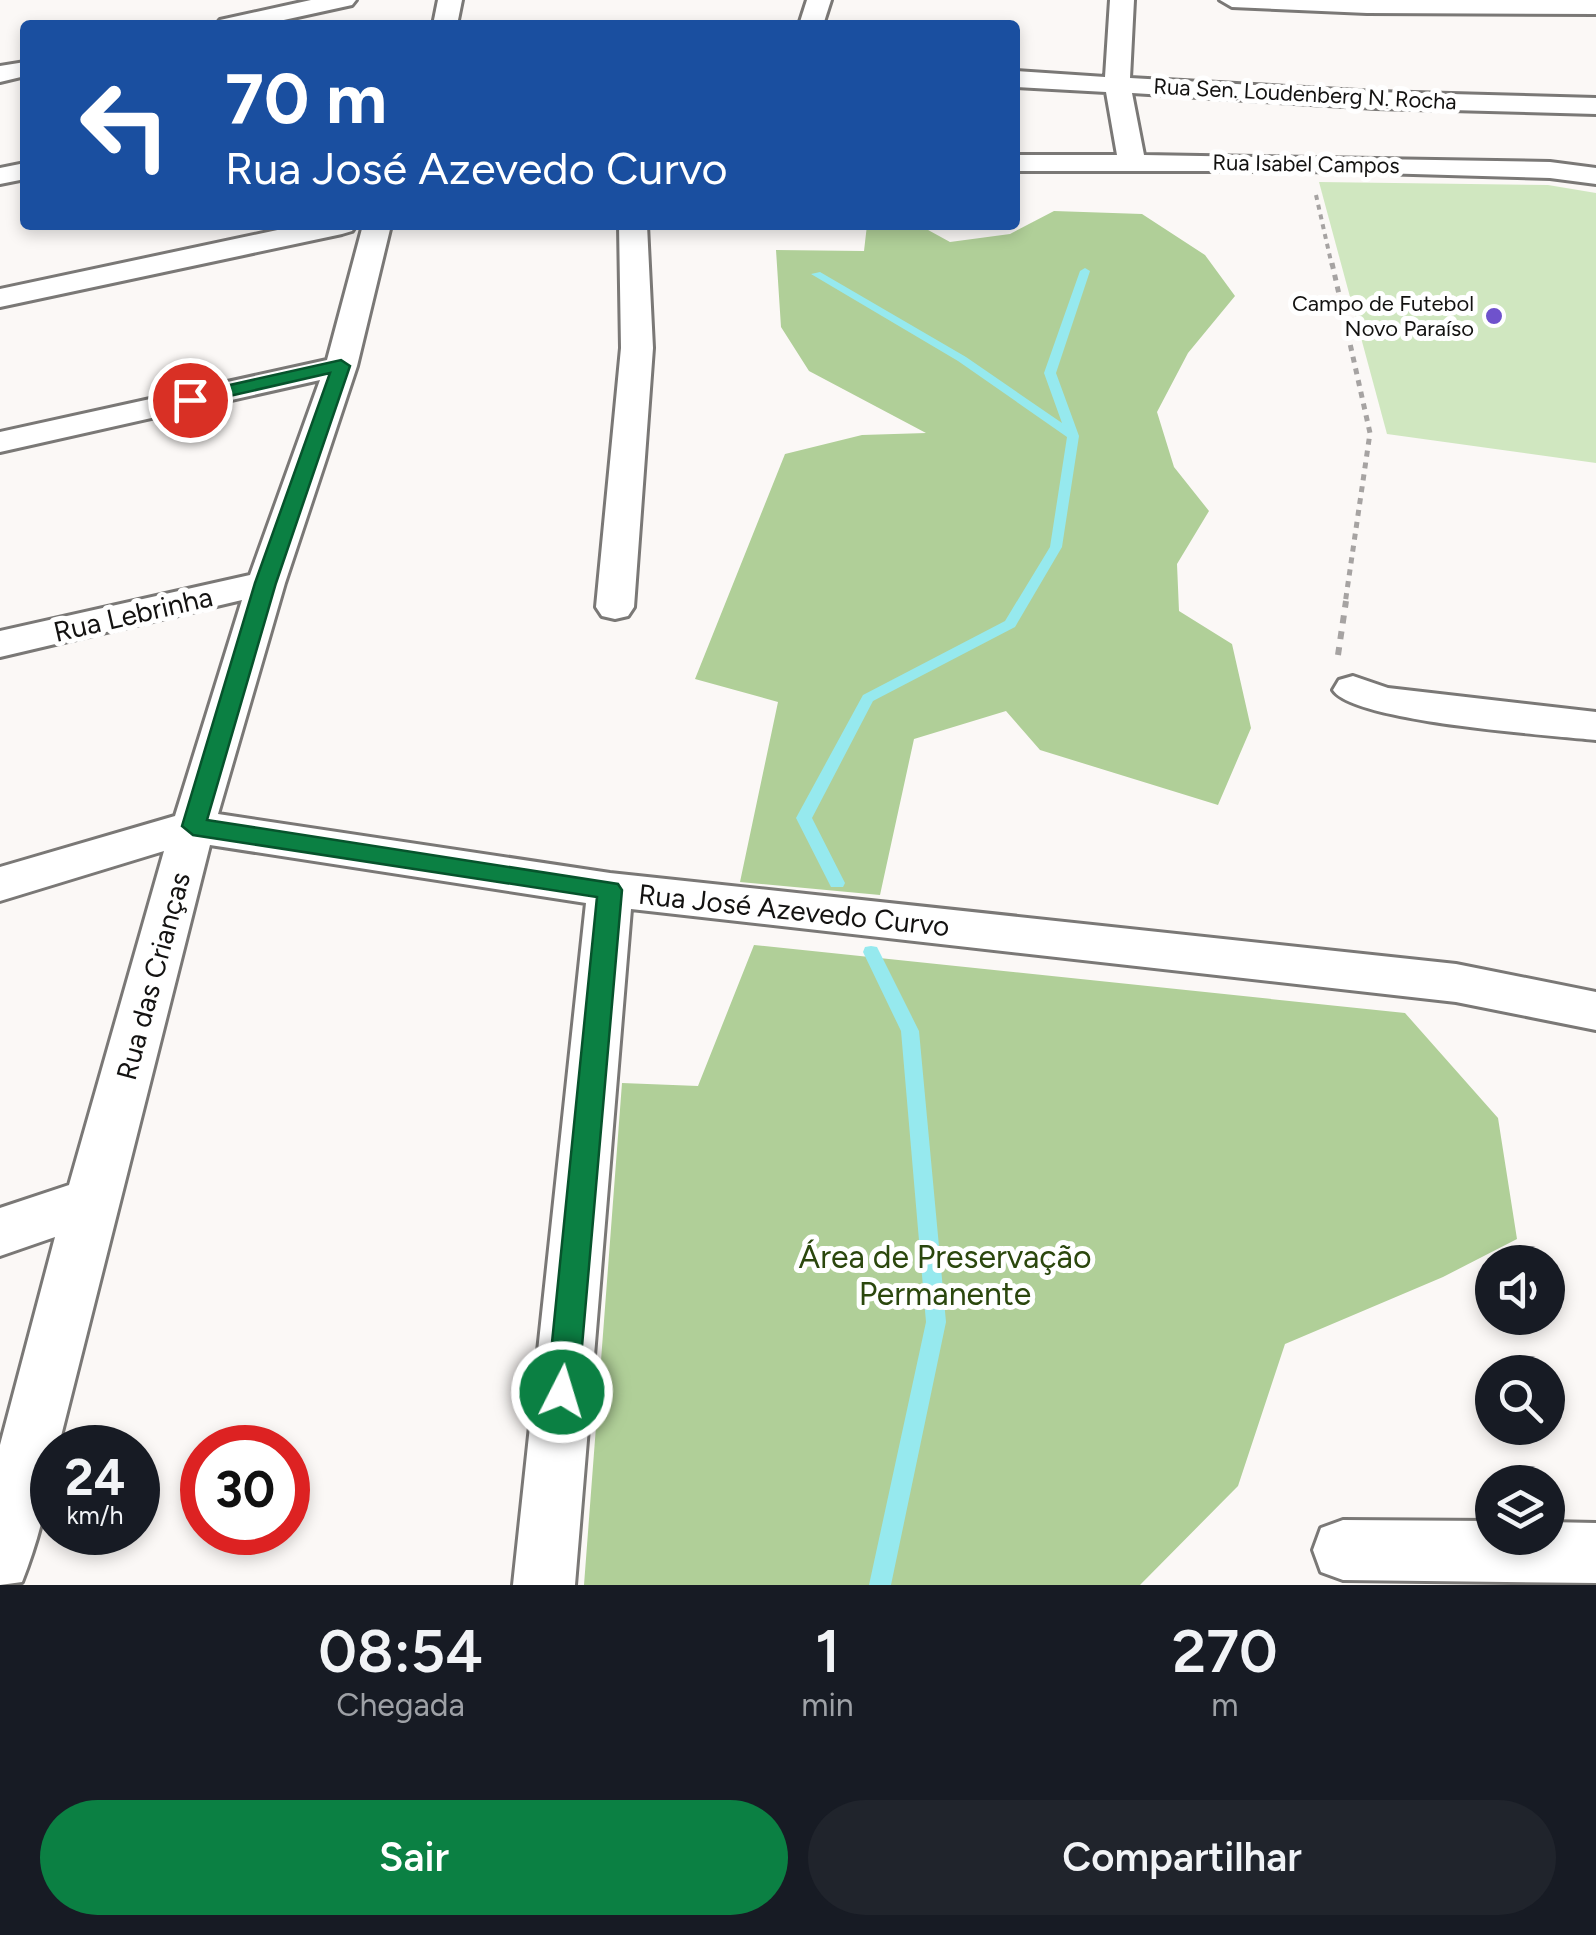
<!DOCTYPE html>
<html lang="pt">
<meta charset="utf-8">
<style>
body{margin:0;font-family:Figtree,sans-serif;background:#20242c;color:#f1f3f6;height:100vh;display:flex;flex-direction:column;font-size:38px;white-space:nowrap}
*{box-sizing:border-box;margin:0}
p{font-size:32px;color:#9ea1a6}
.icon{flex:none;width:55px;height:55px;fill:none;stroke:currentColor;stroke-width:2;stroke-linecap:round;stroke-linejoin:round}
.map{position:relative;height:1585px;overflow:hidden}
.side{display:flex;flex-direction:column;background:#171b24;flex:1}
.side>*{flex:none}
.top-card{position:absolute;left:20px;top:20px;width:1000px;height:210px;border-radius:10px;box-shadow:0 5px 15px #0003;background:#1a4fa0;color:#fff;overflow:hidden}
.tools{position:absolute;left:1475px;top:1245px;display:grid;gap:20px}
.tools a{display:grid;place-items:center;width:90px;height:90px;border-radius:50%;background:#171b24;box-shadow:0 5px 15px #0003;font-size:50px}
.speed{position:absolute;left:30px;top:1425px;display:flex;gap:20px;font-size:50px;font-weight:700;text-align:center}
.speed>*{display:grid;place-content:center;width:130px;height:130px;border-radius:50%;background:#171b24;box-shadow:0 5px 15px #0003;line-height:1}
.speed small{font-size:25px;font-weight:400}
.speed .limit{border:15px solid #d22;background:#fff;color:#111}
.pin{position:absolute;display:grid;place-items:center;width:85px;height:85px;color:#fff;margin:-42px;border:5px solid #fff;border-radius:50%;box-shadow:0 2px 10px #0007}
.me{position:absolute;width:110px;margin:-55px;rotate:5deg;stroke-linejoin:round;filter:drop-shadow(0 0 8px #0008)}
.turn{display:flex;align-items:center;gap:35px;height:210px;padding:0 40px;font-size:45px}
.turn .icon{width:130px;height:130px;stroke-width:2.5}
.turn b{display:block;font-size:70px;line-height:85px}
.eta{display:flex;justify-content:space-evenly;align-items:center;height:170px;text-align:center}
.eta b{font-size:60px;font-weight:600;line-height:70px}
.button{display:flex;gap:20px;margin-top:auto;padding:20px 40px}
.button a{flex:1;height:115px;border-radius:60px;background:#0b8043;color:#fff;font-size:40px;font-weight:600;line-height:115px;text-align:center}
.button a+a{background:#20242c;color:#f1f3f6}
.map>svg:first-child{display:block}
.green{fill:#d0e7c0}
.forest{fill:#b0cf98}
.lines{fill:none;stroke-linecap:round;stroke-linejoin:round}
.stream{fill:#96e9ee;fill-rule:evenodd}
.minor-casing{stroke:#7a7876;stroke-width:6}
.path-far2{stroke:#a6a3a2;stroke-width:4;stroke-dasharray:5 5;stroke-linecap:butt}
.path-far1{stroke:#a6a3a2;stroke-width:5;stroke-dasharray:6 6;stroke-linecap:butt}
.path{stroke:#a6a3a2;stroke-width:6;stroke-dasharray:8 8;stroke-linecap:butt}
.minor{fill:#fff;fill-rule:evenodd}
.route{fill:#0b8043;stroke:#07532c;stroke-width:2.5}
.poi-dot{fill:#6f52cc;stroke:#fff;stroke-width:4}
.labels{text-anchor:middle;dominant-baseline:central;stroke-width:10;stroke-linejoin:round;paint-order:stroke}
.far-street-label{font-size:22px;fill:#131211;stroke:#fff}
.far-poi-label{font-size:22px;fill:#131211;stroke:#fff;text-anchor:end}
.street-label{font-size:28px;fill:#131211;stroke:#fff}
.near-park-label{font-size:32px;fill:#2b470d;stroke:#fff}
</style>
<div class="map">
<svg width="1596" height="1585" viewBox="0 0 1596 1585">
<rect width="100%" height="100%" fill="#fbf8f6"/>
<!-- green -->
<path class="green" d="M 1319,182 L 1548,185 L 1596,193 L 1596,463 L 1387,434 Z"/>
<!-- forest -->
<g class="forest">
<path d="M 1054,211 L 1142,214 L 1205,255 L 1235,296 L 1188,353 L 1157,412 L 1174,467 L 1209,511 L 1177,564 L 1179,611 L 1232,644 L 1251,728 L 1218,805 L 1040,750 L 1006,711 L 914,739 L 880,895 L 740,882 L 778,702 L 695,679 L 785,454 L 862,435 L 926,433 L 809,371 L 781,327 L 776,250 L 864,251 L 867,225 L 919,225 L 950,242 L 1010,234 Z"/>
<path d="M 754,945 L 1405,1013 L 1498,1118 L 1517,1239 L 1443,1277 L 1285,1344 L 1238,1486 L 1140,1585 L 584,1585 L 622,1083 L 698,1086 Z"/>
</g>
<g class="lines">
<!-- stream -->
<g class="stream">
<path d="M 1085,268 L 1090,271 L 1056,373 L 1079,436 L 1062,547 L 1015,627 L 873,701 L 812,818 L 845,883 L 843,887 L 831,887 L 796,818 L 863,695 L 1005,621 L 1050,547 L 1067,437 L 958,361 L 811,274 L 820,272 L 966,357 L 1062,423 L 1044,373 L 1080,271 Z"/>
<path d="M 871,946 L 877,947 L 919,1031 L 946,1322 L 891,1585 L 869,1585 L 926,1322 L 901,1031 L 863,952 L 865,947 Z"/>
</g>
<!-- minor casing -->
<g class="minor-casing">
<g id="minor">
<path d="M 311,0 L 356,0 L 352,5 L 261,25 L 216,25 L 220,20 Z"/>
<path d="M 438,0 L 462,0 L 457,25 L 433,25 Z"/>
<path d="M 807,0 L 831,0 L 823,25 L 799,25 Z"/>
<path d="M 1110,0 L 1134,0 L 1130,78 L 1376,92 L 1596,98 L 1596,114 L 1376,108 L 1132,93 L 1144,155 L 1550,162 L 1596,168 L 1596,184 L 1550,178 L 1309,171 L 1015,171 L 1015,155 L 1117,155 L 1106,92 L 1015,87 L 1015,71 L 1105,77 Z"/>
<path d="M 1220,0 L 1596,0 L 1596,14 L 1367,13 L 1232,7 Z"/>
<path d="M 25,62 L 25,76 L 0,82 L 0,66 Z"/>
<path d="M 25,163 L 25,179 L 0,184 L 0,168 Z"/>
<path d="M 301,225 L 356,225 L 352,231 L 342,234 L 0,307 L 0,289 Z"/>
<path d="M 363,225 L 391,225 L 357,366 L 285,583 L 218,814 L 610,873 L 1456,964 L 1596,992 L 1596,1030 L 1456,1002 L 631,909 L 575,1585 L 513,1585 L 586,903 L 210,845 L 58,1448 L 52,1448 C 52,1491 38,1541 22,1582 L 0,1585 L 0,1445 L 55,1237 L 0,1256 L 0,1208 L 69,1185 L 164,851 L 0,901 L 0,867 L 175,816 L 242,600 L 0,657 L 0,631 L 250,575 L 320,380 L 0,452 L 0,432 L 327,360 Z"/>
<path d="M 619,225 L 647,225 L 653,348 L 634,607 L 628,616 L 615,619 L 602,616 L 596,607 L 621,348 Z"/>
<path d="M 1353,676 L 1388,688 L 1596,712 L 1596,740 C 1551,735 1353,722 1333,690 L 1339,680 Z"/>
<path d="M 1343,1520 L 1492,1521 L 1492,1538 L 1548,1538 L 1548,1522 L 1596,1523 L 1596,1583 L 1343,1580 L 1321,1572 L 1313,1550 L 1321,1528 Z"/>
</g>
</g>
<!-- path-far2 -->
<path class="path-far2" d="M 1316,195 L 1332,266"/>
<!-- path-far1 -->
<path class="path-far1" d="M 1332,263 L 1370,433 L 1345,604"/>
<!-- path -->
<path class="path" d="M 1338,655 L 1346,601"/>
<!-- minor -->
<use href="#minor" class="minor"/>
</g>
<!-- route -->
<path class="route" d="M 341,360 L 350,366 L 276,583 L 207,820 L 618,884 L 622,890 L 578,1392 L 573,1402 L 562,1407 L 552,1402 L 547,1392 L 597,897 L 193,835 L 182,826 L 255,583 L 330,373 L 190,405 L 181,400 L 190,394 Z"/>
<!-- markers -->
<circle class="poi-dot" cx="1494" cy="316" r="10"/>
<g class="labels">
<!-- far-street labels -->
<g class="far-street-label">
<text transform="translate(1305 94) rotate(3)">Rua Sen. Loudenberg N. Rocha</text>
<text transform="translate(1306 164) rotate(1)">Rua Isabel Campos</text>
</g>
<!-- far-poi labels -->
<g class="far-poi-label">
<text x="1474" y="303">Campo de Futebol<tspan x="1474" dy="25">Novo Paraíso</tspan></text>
</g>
<!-- street labels -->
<g class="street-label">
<text transform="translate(133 614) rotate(-13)">Rua Lebrinha</text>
<text transform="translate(794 910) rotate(6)">Rua José Azevedo Curvo</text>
<text transform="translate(153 976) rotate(-75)">Rua das Crianças</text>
</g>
<!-- near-park labels -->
<g class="near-park-label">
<text x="945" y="1257">Área de Preservação<tspan x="945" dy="37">Permanente</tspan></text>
</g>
</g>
</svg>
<div class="tools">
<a><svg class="icon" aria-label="sound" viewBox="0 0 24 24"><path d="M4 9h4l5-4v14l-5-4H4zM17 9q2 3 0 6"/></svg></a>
<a><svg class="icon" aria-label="search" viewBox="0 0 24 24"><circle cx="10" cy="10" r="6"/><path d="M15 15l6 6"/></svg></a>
<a><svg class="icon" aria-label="layers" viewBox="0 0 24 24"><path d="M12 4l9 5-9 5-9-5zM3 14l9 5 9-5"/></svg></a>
</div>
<div class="speed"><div>24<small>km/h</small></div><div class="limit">30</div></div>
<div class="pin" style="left:190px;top:400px;background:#d93025"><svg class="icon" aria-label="arrive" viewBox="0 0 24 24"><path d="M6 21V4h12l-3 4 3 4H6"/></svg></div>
<svg class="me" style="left:562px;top:1392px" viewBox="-20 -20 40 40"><circle r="17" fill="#0b8043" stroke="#fff" stroke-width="3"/><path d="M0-11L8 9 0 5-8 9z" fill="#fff"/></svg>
<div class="top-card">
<div class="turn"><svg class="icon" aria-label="left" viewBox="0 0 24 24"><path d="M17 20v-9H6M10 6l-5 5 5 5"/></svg><div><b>70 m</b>Rua José Azevedo Curvo</div></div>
</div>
</div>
<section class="side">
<div class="eta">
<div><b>08:54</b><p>Chegada</p></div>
<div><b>1</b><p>min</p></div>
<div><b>270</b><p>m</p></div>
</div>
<div class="button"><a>Sair</a><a>Compartilhar</a></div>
</section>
